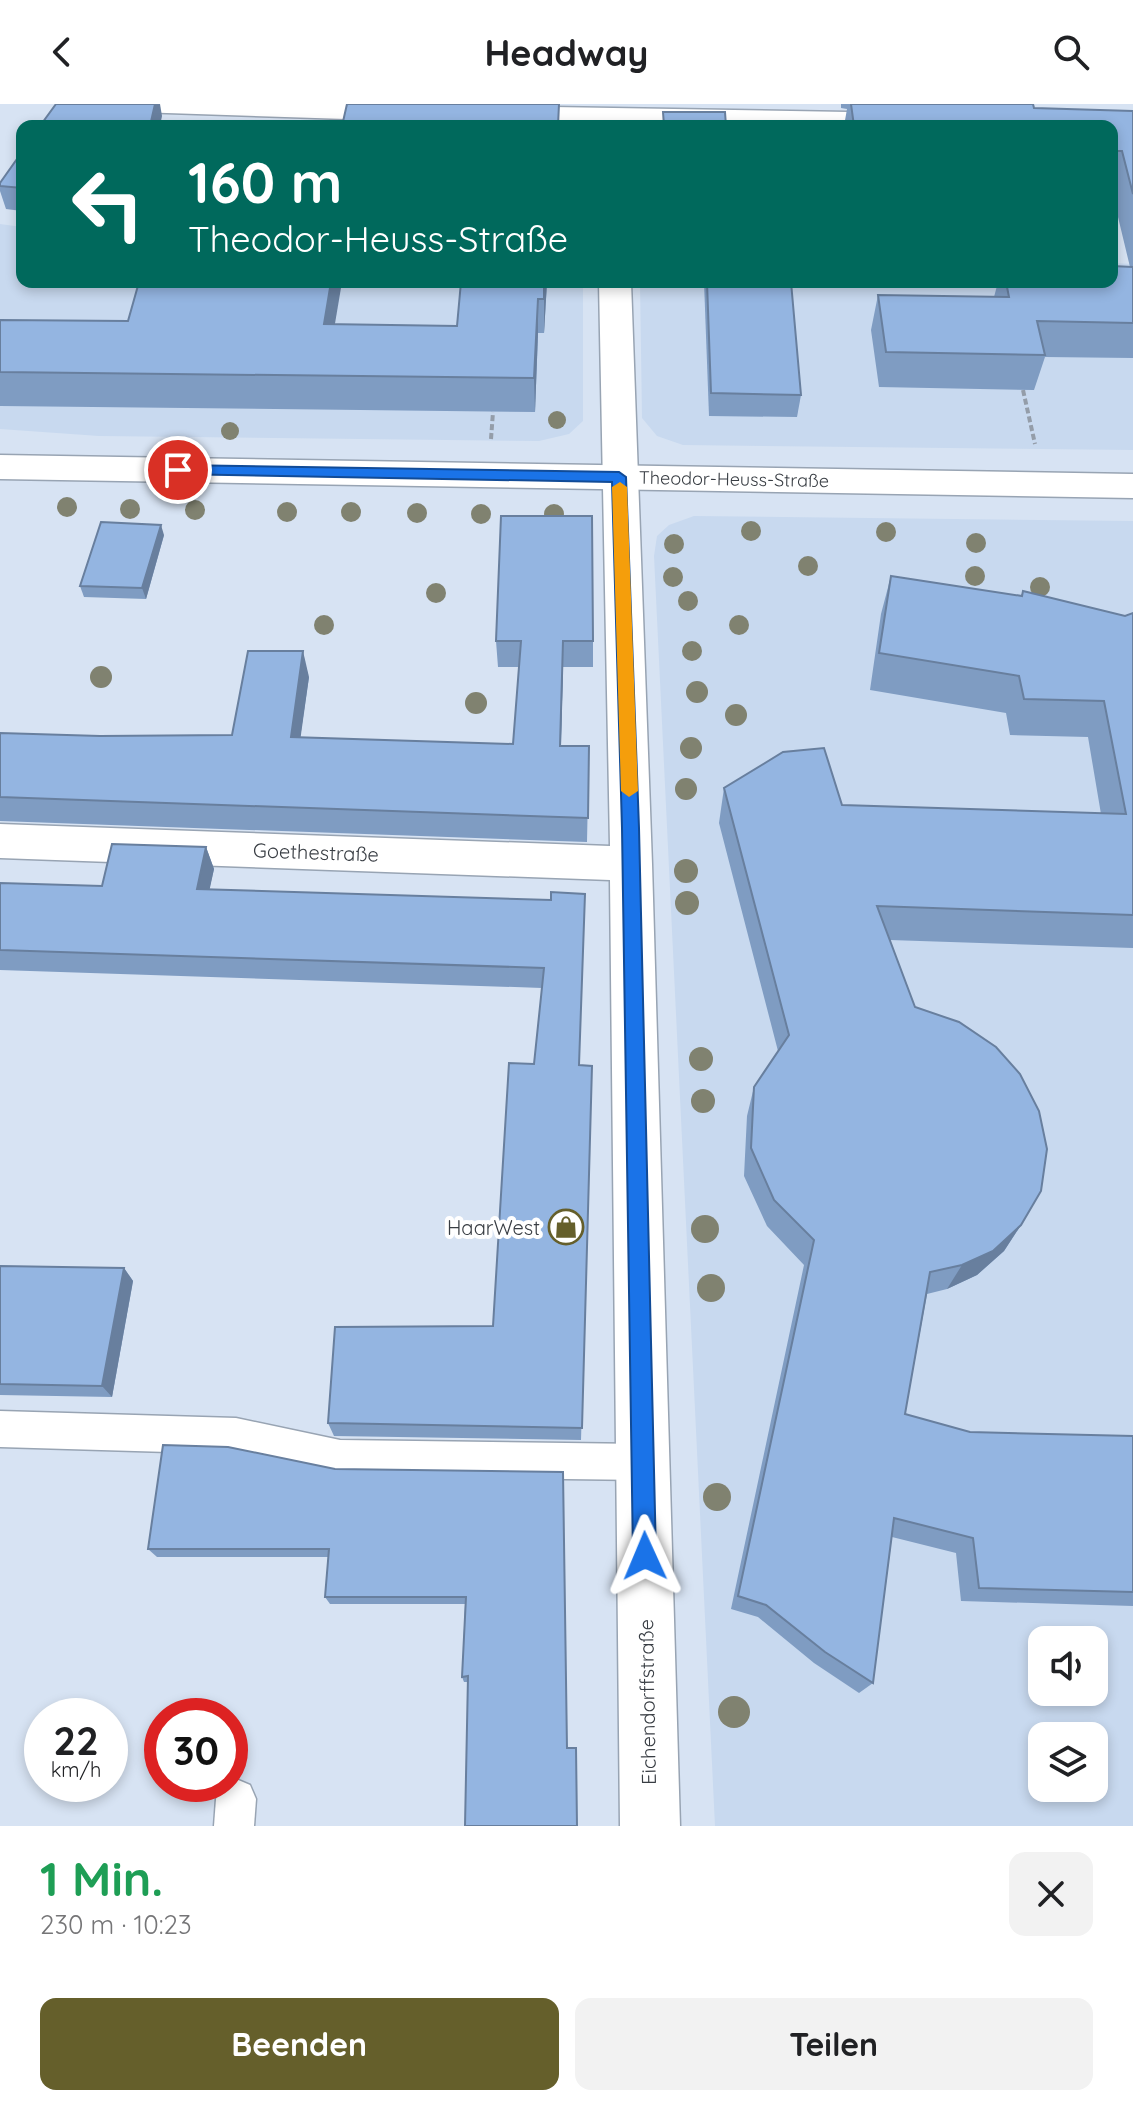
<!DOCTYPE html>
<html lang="de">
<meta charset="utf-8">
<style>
body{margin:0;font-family:Quicksand,sans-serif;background:#f2f2f2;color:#202124;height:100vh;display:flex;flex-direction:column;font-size:30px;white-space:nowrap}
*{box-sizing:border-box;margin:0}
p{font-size:26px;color:#757577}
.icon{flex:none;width:44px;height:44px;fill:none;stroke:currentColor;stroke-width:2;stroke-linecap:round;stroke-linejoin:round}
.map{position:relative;height:1722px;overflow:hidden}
.side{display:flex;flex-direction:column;background:#fff;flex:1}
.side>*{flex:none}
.banner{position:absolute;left:16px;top:16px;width:1102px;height:168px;border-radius:16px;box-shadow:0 4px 12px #0003;background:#00695c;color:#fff;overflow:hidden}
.controls{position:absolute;left:1028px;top:1522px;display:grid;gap:16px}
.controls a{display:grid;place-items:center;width:80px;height:80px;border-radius:16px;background:#fff;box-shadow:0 4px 12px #0003;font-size:40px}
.speed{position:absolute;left:24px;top:1594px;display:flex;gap:16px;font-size:40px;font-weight:700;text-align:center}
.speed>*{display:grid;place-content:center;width:104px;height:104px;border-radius:50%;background:#fff;box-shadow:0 4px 12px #0003;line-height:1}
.speed small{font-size:20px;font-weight:400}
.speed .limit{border:12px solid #d22;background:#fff;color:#111}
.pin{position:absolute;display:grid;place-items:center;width:68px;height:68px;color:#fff;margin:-34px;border:4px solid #fff;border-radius:50%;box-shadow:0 2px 8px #0007}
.me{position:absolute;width:88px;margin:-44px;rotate:359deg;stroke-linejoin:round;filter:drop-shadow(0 0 6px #0008)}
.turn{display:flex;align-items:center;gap:28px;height:168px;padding:0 40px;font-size:36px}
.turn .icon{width:104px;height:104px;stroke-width:2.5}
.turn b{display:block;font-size:56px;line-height:68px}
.round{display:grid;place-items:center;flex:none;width:84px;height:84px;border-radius:16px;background:#f2f2f2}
.summary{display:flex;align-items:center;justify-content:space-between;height:136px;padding:0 40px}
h1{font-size:48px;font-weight:800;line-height:60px;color:#1e9e55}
.button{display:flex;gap:16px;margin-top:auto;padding:16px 40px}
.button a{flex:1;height:92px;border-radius:16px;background:#655f2b;color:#fff;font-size:32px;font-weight:800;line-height:92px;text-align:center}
.button a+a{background:#f2f2f2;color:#202124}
header{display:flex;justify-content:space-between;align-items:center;height:104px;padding:0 40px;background:#fff;font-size:36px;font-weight:800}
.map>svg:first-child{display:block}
.built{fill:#c8d9ef;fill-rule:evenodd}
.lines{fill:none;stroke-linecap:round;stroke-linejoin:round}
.service-casing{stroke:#98a4b3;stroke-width:3}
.minor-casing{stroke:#98a4b3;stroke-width:3}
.secondary-casing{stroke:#98a4b3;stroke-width:3}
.path{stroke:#949da9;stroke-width:4;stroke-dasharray:6 3;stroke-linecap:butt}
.service{fill:#fff;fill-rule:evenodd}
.minor{fill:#fff;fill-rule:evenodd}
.secondary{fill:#fff;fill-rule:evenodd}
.tree{fill:#808270}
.wall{fill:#7f9cc2}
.shaded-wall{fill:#687f9e}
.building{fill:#94b5e1;stroke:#687f9e;stroke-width:2}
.route{fill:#1a73e8;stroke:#114b97;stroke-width:2}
.slow{fill:#f59e0b}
.labels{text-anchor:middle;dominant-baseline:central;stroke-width:8;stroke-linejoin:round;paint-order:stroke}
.far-street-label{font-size:18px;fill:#383d43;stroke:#fff}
.street-label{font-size:20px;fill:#383d43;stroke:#fff}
.poi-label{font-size:20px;fill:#383d43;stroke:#fff;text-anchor:end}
</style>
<header><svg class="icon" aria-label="back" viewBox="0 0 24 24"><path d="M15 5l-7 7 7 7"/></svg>Headway<svg class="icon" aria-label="search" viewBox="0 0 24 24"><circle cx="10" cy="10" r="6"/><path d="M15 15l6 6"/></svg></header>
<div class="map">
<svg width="1133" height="1722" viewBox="0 0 1133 1722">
<rect width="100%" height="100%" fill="#d7e3f3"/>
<!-- built -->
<g class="built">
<path d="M 0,120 L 22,123 L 22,178 L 583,178 L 583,317 L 569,330 L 539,337 L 99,332 L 0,325 Z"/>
<path d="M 1112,159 L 1133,160 L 1133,346 L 683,341 L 657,332 L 642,314 L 640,178 L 1112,178 Z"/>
<path d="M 694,412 L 1133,417 L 1133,1722 L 715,1722 L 654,452 L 657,432 L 669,421 ZM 1042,1536 L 1094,1536 L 1094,1588 L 1042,1588 ZM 1042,1632 L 1094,1632 L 1094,1684 L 1042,1684 Z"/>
</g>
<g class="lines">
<!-- service casing -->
<g class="service-casing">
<g id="service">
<path d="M 0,1307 L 236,1314 L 340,1336 L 643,1340 L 656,1345 L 661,1358 L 656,1371 L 643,1376 L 340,1372 L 236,1350 L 0,1343 Z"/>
<path d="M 236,1675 L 250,1681 L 256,1695 L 254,1722 L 214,1722 L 216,1695 L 222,1681 Z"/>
</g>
</g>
<!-- minor casing -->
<g class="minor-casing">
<g id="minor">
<path d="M 123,0 L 409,0 L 421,8 L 417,14 L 407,17 L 137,8 L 127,6 Z"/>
<path d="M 499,2 L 906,9 L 916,12 L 920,18 L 918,22 L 642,22 L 489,17 L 485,11 L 489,5 Z"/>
<path d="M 599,178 L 631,178 L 652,760 L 680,1722 L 620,1722 L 610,776 L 0,754 L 0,720 L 610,742 Z"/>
</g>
</g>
<!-- secondary casing -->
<g class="secondary-casing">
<path id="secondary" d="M 0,351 L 1133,370 L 1133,394 L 0,375 Z"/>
</g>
<!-- path -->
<g class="path">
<path d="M 1023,286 L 1035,340"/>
<path d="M 491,335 L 493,308"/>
</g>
<!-- service -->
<use href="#service" class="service"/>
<!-- minor -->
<use href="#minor" class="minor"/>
<!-- secondary -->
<use href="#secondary" class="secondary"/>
</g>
<!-- trees -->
<g class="tree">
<circle cx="557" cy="316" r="9"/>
<circle cx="230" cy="327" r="9"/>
<circle cx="67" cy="403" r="10"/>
<circle cx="130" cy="405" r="10"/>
<circle cx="195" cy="406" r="10"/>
<circle cx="287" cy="408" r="10"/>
<circle cx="351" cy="408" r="10"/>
<circle cx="417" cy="409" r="10"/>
<circle cx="481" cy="410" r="10"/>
<circle cx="554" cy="410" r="10"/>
<circle cx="751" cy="427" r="10"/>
<circle cx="886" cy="428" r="10"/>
<circle cx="976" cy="439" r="10"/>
<circle cx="674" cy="440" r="10"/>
<circle cx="808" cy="462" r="10"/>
<circle cx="975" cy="472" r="10"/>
<circle cx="673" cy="473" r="10"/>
<circle cx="1040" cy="483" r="10"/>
<circle cx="436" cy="489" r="10"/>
<circle cx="688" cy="497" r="10"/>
<circle cx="324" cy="521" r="10"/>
<circle cx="739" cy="521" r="10"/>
<circle cx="692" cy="547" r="10"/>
<circle cx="101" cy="573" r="11"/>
<circle cx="697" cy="588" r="11"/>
<circle cx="476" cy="599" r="11"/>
<circle cx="736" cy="611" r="11"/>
<circle cx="691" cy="644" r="11"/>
<circle cx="686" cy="685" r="11"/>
<circle cx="686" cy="767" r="12"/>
<circle cx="687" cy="799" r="12"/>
<circle cx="701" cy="955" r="12"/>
<circle cx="703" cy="997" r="12"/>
<circle cx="705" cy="1125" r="14"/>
<circle cx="711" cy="1184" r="14"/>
<circle cx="717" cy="1393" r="14"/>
<circle cx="734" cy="1608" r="16"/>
</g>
<!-- wall -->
<g class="wall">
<path d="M 841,0 L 1033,0 L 1034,4 L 1133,7 L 1133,254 L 1045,253 L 1034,286 L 879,283 L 871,226 L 878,191 L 994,193 L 998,178 L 1112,178 L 1130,163 L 1112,88 L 1112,22 L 844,22 L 847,5 L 841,4 Z"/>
<path d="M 22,48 L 22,107 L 6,105 L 0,87 L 0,79 Z"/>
<path d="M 461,178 L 547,178 L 544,229 L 538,229 L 535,308 L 0,302 L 0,216 L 457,222 Z"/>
<path d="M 704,178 L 791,178 L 801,291 L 797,313 L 709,312 Z"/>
<path d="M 164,431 L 146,495 L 84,493 L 80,482 Z"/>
<path d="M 891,472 L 1021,492 L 1023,487 L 1125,512 L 1133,509 L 1133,844 L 890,836 L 915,903 L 1021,1121 L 1004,1147 L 977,1171 L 947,1185 L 927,1190 L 905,1310 L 970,1328 L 1133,1332 L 1133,1502 L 961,1497 L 956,1449 L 892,1433 L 873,1579 L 859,1589 L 814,1559 L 758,1513 L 731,1505 L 804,1161 L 767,1122 L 744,1072 L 747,1012 L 754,983 L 778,947 L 719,719 L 724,684 L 842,701 L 1101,710 L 1088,633 L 1010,631 L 1006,609 L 870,586 L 881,510 Z"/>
<path d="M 496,537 L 593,537 L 593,563 L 563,563 L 561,642 L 589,642 L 587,738 L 0,717 L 0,629 L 100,632 L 232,631 L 309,573 L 300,634 L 513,640 L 519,563 L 498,563 Z"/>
<path d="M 206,743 L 214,765 L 209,786 L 551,796 L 579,961 L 592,962 L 581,1336 L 334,1332 L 328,1319 L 493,1222 L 534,960 L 542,884 L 0,866 L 0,779 L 102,782 Z"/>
<path d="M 0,1162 L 124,1164 L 133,1177 L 112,1293 L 0,1291 Z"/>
<path d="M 335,1365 L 563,1368 L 567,1644 L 577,1722 L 468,1578 L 464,1578 L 462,1573 L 465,1500 L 330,1500 L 325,1493 L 328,1453 L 157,1453 L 148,1445 Z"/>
</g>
<!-- shaded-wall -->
<g class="shaded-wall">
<path d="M 155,0 L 160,0 L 162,12 L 160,22 L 150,22 Z"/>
<path d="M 331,178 L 342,178 L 329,255 L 324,220 Z"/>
<path d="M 544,178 L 547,178 L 544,229 Z"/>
<path d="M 538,195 L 538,229 L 535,308 L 534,274 Z"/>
<path d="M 161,421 L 164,431 L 146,495 L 142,484 Z"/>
<path d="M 563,537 L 563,563 L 560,667 L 560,642 Z"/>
<path d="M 303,547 L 309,573 L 297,659 L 291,633 Z"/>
<path d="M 206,743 L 214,765 L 205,807 L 197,785 Z"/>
<path d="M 1021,1121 L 1004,1147 L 977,1171 L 947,1185 L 962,1161 Z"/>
<path d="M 124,1164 L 133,1177 L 112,1293 L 102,1282 Z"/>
</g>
<!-- building -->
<g class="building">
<path d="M 56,0 L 155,0 L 150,22 L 40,22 Z"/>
<path d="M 347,0 L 559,0 L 558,22 L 342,22 Z"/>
<path d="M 851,0 L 1033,0 L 1034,4 L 1133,7 L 1133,90 L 1122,47 L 1112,47 L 1112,22 L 854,22 Z"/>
<path d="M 663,8 L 725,8 L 726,22 L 664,22 Z"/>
<path d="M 22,48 L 22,84 L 0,82 L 0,79 Z"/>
<path d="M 1112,162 L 1133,163 L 1133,219 L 1037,217 L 1045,251 L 886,248 L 878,191 L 1009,193 L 1006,178 L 1112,178 Z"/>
<path d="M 139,178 L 331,178 L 324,220 L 457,222 L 461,178 L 544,178 L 544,195 L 538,195 L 534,274 L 0,268 L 0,216 L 128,217 Z"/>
<path d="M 707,178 L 791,178 L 801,291 L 711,289 Z"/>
<path d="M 501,412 L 592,412 L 593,537 L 563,537 L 560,642 L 589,642 L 588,714 L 0,693 L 0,629 L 100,632 L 232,631 L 248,547 L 303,547 L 291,633 L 513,640 L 521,537 L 496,537 Z"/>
<path d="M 101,418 L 161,421 L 142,484 L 80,482 Z"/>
<path d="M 891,472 L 1022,492 L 1023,487 L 1125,512 L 1133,509 L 1133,811 L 877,802 L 915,903 L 959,918 L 996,943 L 1020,970 L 1039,1007 L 1047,1045 L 1041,1087 L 1021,1121 L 993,1147 L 962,1161 L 930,1168 L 905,1310 L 970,1328 L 1133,1332 L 1133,1488 L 979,1484 L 973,1434 L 894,1414 L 873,1579 L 825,1548 L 766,1501 L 738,1492 L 814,1136 L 774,1096 L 751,1044 L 754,983 L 789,931 L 724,684 L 783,648 L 824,644 L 842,701 L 1126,710 L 1104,597 L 1024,595 L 1019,572 L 879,549 Z"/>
<path d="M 112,740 L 206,743 L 197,785 L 551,796 L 551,788 L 585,790 L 579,961 L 592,962 L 582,1324 L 328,1319 L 335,1223 L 493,1222 L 509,959 L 534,960 L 544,864 L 0,846 L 0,779 L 102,782 Z"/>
<path d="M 0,1162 L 124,1164 L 102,1282 L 0,1280 Z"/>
<path d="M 163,1341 L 228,1343 L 335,1365 L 563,1368 L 567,1644 L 576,1644 L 577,1722 L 465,1722 L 468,1572 L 462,1573 L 466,1493 L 325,1493 L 329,1445 L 148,1445 Z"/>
</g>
<!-- route -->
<path class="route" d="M 178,361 L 619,368 L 626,373 L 639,724 L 656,1452 L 653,1460 L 645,1463 L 637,1460 L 633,1452 L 622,724 L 612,378 L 173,370 L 171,366 Z"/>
<!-- slow -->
<path class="slow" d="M 620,378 L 627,383 L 638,687 L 629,693 L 621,687 L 612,383 Z"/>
<!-- icons -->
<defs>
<g id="shop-ring" transform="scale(1.8)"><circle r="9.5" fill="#fff" stroke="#655f2b" stroke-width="1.5"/><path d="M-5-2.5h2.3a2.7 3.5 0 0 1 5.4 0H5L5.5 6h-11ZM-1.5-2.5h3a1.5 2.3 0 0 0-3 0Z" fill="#655f2b"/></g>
</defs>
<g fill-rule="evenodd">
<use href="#shop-ring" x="566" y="1123"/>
</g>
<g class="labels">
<!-- far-street labels -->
<g class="far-street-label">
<text transform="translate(734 375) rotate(1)">Theodor-Heuss-Straße</text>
</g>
<!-- street labels -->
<g class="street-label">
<text transform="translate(316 748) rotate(2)">Goethestraße</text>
<text transform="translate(647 1598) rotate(-91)">Eichendorffstraße</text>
</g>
<!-- poi labels -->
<g class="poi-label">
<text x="540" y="1123">HaarWest</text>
</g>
</g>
</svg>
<div class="controls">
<a><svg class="icon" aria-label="sound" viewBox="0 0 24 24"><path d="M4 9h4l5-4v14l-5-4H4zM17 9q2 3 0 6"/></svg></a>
<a><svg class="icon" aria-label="layers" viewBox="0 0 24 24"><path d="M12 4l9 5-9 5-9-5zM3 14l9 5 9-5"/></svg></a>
</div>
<div class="speed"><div>22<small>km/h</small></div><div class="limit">30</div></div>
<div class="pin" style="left:178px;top:366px;background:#d93025"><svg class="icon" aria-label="arrive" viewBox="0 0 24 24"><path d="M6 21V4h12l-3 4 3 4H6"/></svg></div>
<svg class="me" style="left:645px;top:1452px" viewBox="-20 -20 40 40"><path d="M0-17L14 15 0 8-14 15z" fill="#1a73e8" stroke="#fff" stroke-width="4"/></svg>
<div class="banner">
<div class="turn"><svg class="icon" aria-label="left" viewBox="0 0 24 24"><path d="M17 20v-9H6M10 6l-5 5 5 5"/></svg><div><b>160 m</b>Theodor-Heuss-Straße</div></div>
</div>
</div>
<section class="side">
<div class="summary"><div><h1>1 Min.</h1><p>230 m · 10:23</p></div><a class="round"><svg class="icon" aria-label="close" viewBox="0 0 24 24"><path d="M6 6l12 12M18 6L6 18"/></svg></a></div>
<div class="button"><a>Beenden</a><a>Teilen</a></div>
</section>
